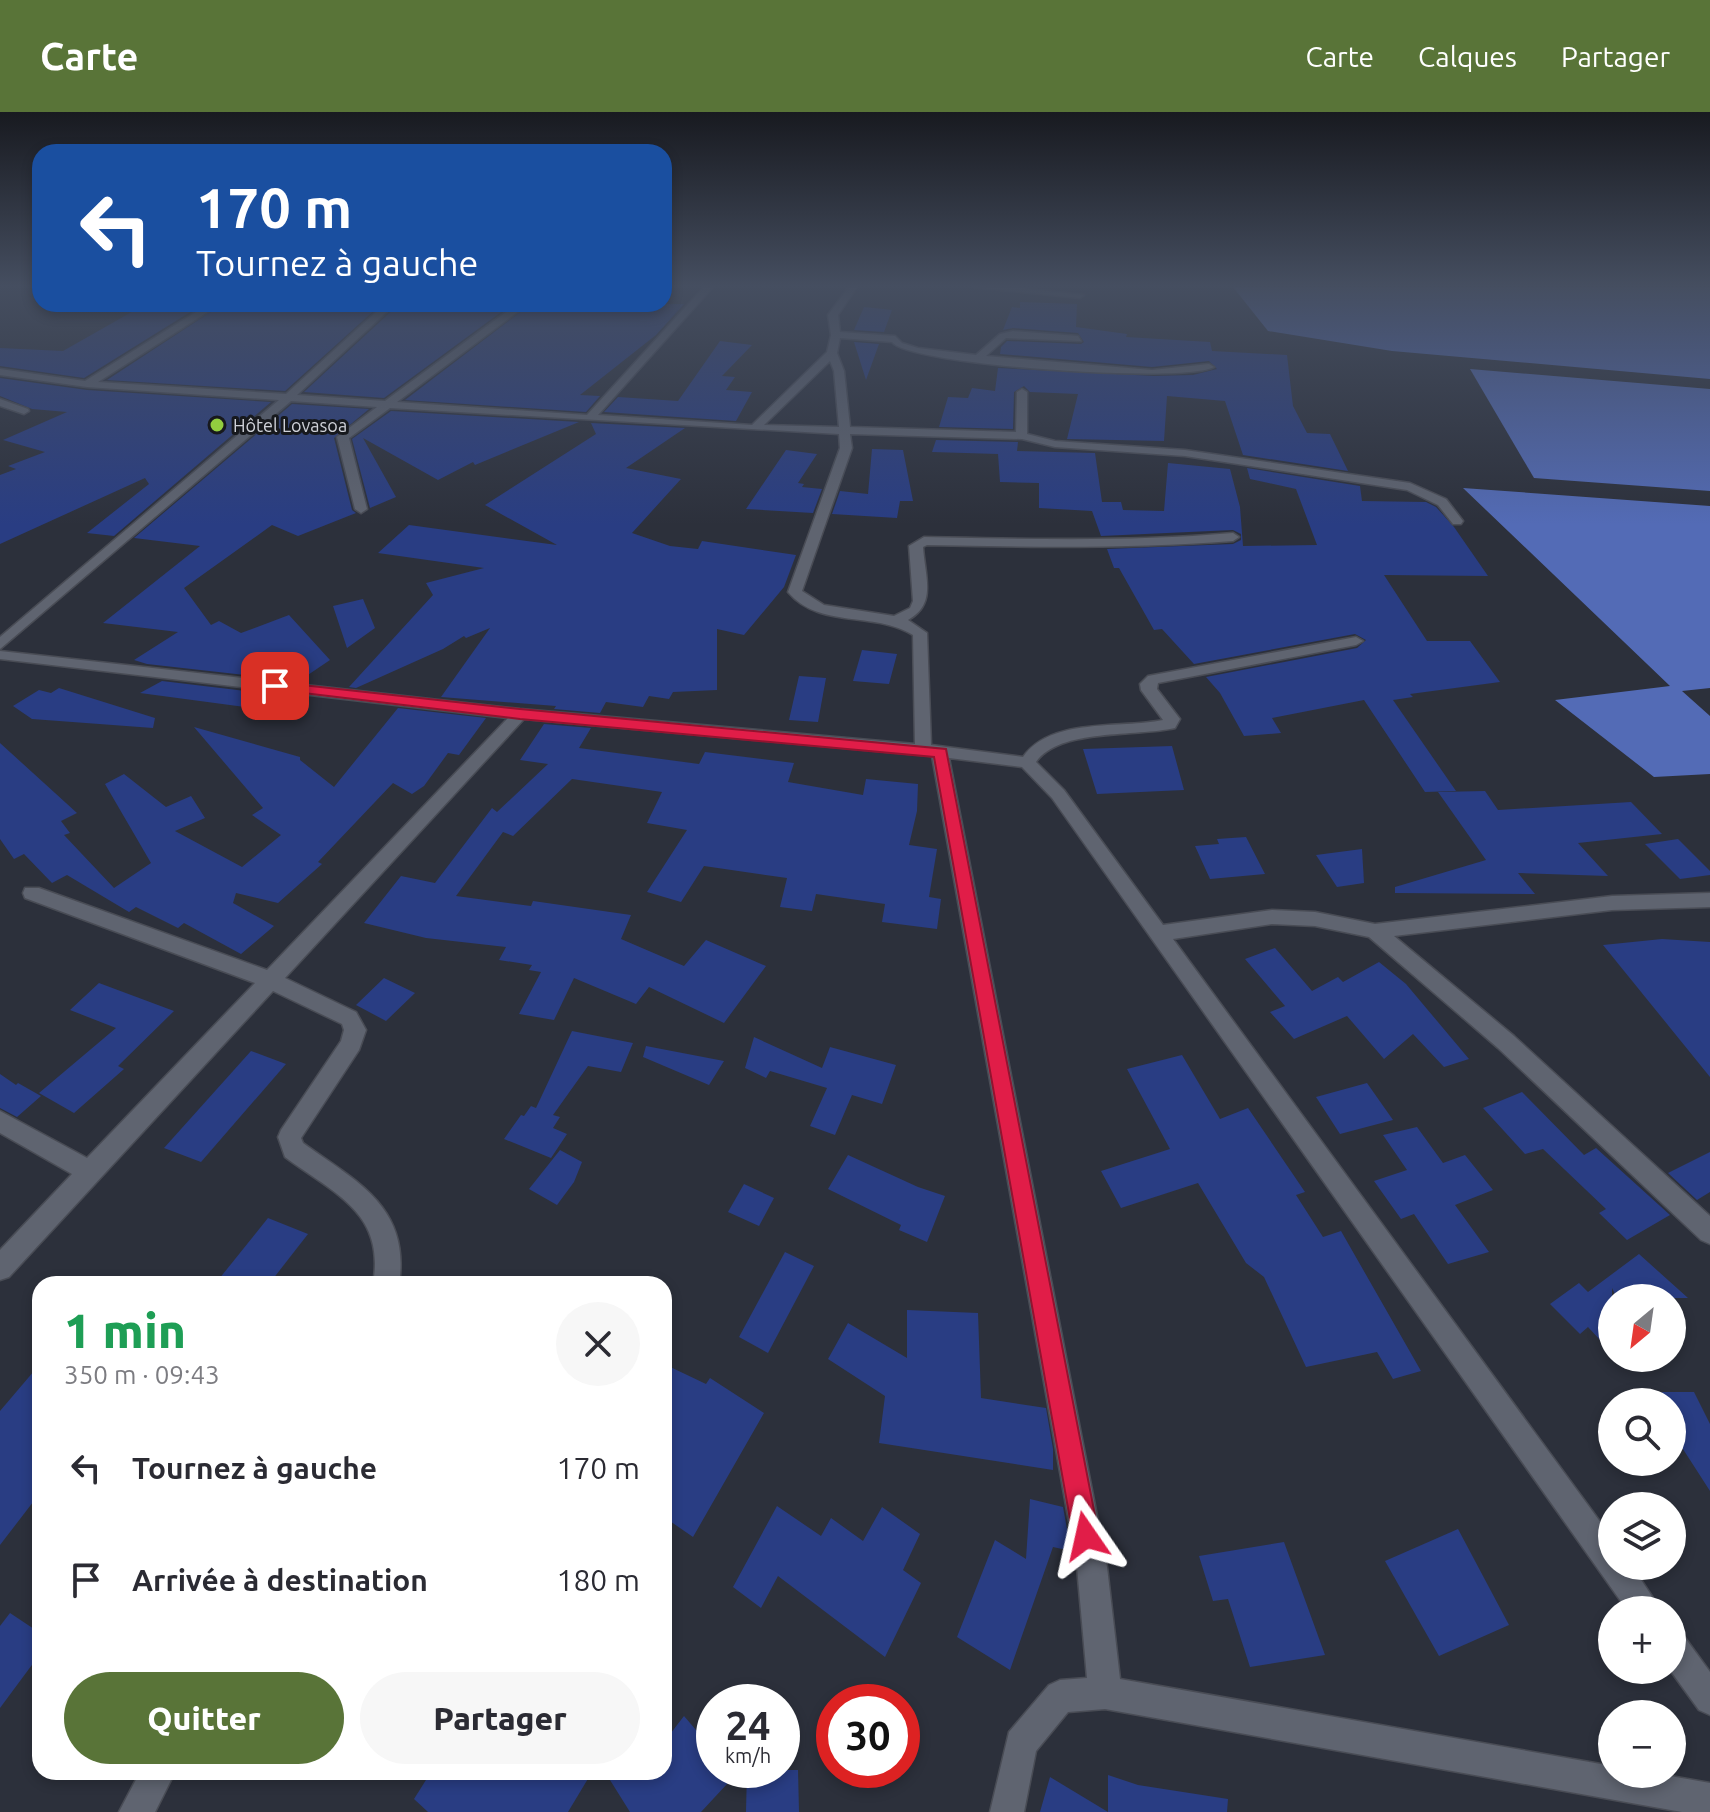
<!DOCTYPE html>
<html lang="fr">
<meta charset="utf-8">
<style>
body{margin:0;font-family:Ubuntu,sans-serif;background:#f7f7f7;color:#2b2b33;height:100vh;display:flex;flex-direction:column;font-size:30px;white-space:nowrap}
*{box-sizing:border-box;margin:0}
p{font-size:26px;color:#7c7c81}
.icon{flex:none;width:44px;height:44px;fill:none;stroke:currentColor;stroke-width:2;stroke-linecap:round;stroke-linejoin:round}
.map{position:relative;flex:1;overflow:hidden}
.sheet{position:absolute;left:32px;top:1164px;width:640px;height:504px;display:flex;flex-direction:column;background:#fff;border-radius:24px;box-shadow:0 4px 12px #0003}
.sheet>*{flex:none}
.banner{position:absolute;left:32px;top:32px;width:640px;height:168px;border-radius:24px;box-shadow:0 4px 12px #0003;background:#1a4fa0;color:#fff;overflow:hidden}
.needle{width:52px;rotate:209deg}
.buttons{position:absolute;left:1598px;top:1172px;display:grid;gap:16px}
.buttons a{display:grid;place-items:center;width:88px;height:88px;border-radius:50%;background:#fff;box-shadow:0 4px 12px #0003;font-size:40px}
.speed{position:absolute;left:696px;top:1572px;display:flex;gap:16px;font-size:40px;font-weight:700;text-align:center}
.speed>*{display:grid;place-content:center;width:104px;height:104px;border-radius:50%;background:#fff;box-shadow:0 4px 12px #0003;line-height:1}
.speed small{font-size:20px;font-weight:400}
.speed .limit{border:12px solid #d22;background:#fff;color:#111}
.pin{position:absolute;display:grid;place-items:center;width:68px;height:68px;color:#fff;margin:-34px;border-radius:16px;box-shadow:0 4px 12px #0006}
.me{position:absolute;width:88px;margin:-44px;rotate:349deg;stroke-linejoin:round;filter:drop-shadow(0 0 6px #0008)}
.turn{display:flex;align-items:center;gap:28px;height:168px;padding:0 32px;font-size:36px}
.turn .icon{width:104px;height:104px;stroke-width:2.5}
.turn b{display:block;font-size:56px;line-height:68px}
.round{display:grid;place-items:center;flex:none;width:84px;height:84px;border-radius:42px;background:#f7f7f7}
.headline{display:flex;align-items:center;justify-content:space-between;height:136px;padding:0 32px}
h1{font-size:48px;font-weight:800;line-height:60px;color:#1e9e55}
.primary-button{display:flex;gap:16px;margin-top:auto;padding:16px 32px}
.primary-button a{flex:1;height:92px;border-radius:48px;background:#597438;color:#fff;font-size:32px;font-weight:800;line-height:92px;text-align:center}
.primary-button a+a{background:#f7f7f7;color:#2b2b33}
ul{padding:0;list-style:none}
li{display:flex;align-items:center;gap:24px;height:112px;padding:0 32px}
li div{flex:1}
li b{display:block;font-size:30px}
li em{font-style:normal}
header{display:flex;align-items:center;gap:48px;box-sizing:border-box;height:112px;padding:0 40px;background:#597438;color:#fff}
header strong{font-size:38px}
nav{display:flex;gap:44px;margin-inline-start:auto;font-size:28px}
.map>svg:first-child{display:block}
.water{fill:#536bb6}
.building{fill:#293d83}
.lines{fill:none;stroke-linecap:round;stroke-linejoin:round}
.minor-casing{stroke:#494c55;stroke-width:3}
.minor{fill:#5f6470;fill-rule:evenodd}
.route{fill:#e11d48;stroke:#92132f;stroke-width:2}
.poi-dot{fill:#92cd3f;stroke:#17191d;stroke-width:3}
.labels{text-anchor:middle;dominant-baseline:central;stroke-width:6;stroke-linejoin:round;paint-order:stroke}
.far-poi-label{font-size:18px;fill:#cfd1d8;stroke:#17191d;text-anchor:start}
</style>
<header>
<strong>Carte</strong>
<nav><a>Carte</a><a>Calques</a><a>Partager</a></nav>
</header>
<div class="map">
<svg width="1710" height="1700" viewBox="0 0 1710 1700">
<rect width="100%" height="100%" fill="#2c303b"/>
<!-- water -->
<g class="water">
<path d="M 1233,175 L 1710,175 L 1710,267 L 1392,239 L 1268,219 Z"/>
<path d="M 1470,257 L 1710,277 L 1710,379 L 1534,366 Z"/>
<path d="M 1463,376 L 1710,394 L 1710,576 L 1682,579 L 1710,604 L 1710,662 L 1654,665 L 1555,588 L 1670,574 Z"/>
</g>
<!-- building -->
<g class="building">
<path d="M 1020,190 L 1077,192 L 1076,215 L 1127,222 L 1126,225 L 1210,230 L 1212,239 L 1287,243 L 1293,294 L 1307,321 L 1330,322 L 1348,359 L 1243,343 L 1225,289 L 1167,284 L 1164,329 L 1067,327 L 1078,282 L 1030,280 L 1024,274 L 1014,280 L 1013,317 L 939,315 L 948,285 L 968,286 L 972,276 L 995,279 L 998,256 L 1154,264 L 1193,263 L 1217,257 L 1209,249 L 1152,255 L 1000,242 L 1001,235 L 1007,229 L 1081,232 L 1084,230 L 1078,221 L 1013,216 L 1003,218 L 1012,195 L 1020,196 Z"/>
<path d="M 186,192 L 203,192 L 84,266 L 0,254 L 0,236 L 63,239 L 144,193 L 182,195 Z"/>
<path d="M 223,192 L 274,192 L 268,196 L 359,199 L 366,194 L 379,194 L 285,279 L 107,268 Z"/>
<path d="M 467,192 L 512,192 L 384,286 L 304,280 L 397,194 Z"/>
<path d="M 531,192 L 684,192 L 656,223 L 580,283 L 600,284 L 586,300 L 405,288 Z"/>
<path d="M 864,195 L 892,198 L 884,220 L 854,218 Z"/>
<path d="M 720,229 L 752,233 L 722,264 L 735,265 L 726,278 L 752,280 L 736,309 L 604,300 L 618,285 L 678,289 Z"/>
<path d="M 854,230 L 879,232 L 866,268 Z"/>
<path d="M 0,266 L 87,278 L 271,290 L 114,424 L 87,421 L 149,372 L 145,366 L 0,432 L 0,363 L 16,357 L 8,354 L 45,340 L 3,328 L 67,300 L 32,297 L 0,284 Z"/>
<path d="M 292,292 L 369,297 L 334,326 L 352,398 L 356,401 L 298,424 L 272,413 L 184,476 L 211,513 L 219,509 L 241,521 L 289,503 L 330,548 L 299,569 L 147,552 L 134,548 L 178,520 L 103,511 L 200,434 L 134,426 Z"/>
<path d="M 391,299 L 579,310 L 475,353 L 473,350 L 438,368 L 363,326 L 396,385 L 370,396 L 352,327 Z"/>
<path d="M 591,311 L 685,316 L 626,356 L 681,367 L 632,421 L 670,434 L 698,437 L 702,429 L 796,443 L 784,475 L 744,523 L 717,517 L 717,578 L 673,580 L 669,587 L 649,584 L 643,595 L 606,590 L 600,601 L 554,597 L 556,594 L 441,585 L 490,516 L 466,526 L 464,524 L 443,537 L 356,576 L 349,575 L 433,483 L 426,471 L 484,456 L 378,441 L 409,413 L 557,433 L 485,393 L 596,322 Z"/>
<path d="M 936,328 L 1018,330 L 1017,339 L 1095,341 L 1102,390 L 1121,390 L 1123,398 L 1164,399 L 1168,351 L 1230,357 L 1240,395 L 1243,434 L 1317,433 L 1296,377 L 1250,367 L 1247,356 L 1360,374 L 1362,389 L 1426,390 L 1436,395 L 1454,415 L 1488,464 L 1384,463 L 1427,529 L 1470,529 L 1500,570 L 1410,582 L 1413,585 L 1393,588 L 1456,679 L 1425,680 L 1364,588 L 1272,606 L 1281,621 L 1244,624 L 1220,581 L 1206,565 L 1357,536 L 1366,528 L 1355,522 L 1194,552 L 1162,517 L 1154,518 L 1119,456 L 1114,456 L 1107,437 L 1233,432 L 1241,428 L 1241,422 L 1233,418 L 1101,424 L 1092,399 L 1039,396 L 1039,371 L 1000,370 L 998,342 L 932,340 Z"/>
<path d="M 872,337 L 903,338 L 913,389 L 900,389 L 897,406 L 832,402 L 840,379 L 868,382 Z"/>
<path d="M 786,338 L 817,342 L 798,371 L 804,372 L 802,375 L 822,377 L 813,401 L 746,397 Z"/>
<path d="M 363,487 L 375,516 L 347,536 L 333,494 Z"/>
<path d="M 862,538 L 897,542 L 889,572 L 853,569 Z"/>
<path d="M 799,564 L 826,566 L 818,610 L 789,608 Z"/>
<path d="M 162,569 L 280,583 L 260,597 L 140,581 Z"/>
<path d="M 59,576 L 155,606 L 153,616 L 32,607 L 13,594 L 39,578 L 51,581 Z"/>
<path d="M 398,596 L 486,606 L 459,643 L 448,641 L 424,674 L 412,682 L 393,671 L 318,750 L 322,752 L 278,791 L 236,781 L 233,791 L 274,814 L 241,842 L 184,811 L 178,816 L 136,795 L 129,800 L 67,763 L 52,771 L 24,742 L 14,747 L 0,727 L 0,631 L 77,701 L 61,709 L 70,721 L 64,723 L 114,776 L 151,751 L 105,672 L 124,662 L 166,695 L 191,684 L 205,706 L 175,719 L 242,755 L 281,723 L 252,703 L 263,696 L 194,615 L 300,645 L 300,648 L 334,675 Z"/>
<path d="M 544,612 L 591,616 L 579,636 L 699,652 L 705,640 L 794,651 L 788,670 L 863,683 L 866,667 L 918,672 L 917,699 L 909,733 L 937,737 L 929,785 L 941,787 L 937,817 L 882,810 L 885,792 L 816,782 L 812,799 L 780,795 L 787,766 L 704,754 L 681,790 L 647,780 L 687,718 L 647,711 L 662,680 L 572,667 L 513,724 L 503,720 L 456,784 L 531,794 L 533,789 L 631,803 L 621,827 L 684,854 L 706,828 L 766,854 L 724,911 L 649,875 L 636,892 L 574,866 L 554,908 L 519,902 L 541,860 L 529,858 L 532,853 L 499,848 L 506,835 L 426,826 L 364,811 L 401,764 L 435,771 L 492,696 L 497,700 L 548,652 L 520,648 Z"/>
<path d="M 1172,634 L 1184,678 L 1097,682 L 1083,637 Z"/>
<path d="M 1485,679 L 1498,698 L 1631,690 L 1662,722 L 1578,731 L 1608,764 L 1518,761 L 1535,782 L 1395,781 L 1395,775 L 1486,748 L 1438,680 Z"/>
<path d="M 1246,725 L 1265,762 L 1210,767 L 1195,734 L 1219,732 L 1217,727 Z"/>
<path d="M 1678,727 L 1710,759 L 1710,763 L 1680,767 L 1645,732 Z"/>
<path d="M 1362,737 L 1364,771 L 1337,775 L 1316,743 Z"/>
<path d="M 1662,827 L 1710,830 L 1710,965 L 1603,833 Z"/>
<path d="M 1275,836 L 1312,879 L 1338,865 L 1343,870 L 1379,850 L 1406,872 L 1469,947 L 1444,955 L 1413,922 L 1384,947 L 1347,904 L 1294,927 L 1270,900 L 1285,894 L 1245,847 Z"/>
<path d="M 384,866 L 415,881 L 386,909 L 356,893 Z"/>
<path d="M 99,871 L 174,899 L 118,954 L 124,957 L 74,1001 L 39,981 L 116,916 L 70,898 Z"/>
<path d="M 572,919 L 633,931 L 621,960 L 588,954 L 553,1003 L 560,1005 L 553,1016 L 567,1022 L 551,1046 L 504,1027 L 521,1003 L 524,1004 L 531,994 L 536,996 Z"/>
<path d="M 754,925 L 822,956 L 830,935 L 896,953 L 882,992 L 852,983 L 835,1023 L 810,1014 L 827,976 L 770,959 L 766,966 L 745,956 Z"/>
<path d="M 646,934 L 724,949 L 709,973 L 643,945 Z"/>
<path d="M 251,939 L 286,952 L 201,1050 L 164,1036 Z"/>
<path d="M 1182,943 L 1220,1007 L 1248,996 L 1305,1080 L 1296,1083 L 1323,1125 L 1341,1119 L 1421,1259 L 1393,1267 L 1377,1240 L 1306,1255 L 1264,1165 L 1246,1151 L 1198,1071 L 1121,1096 L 1101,1059 L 1170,1037 L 1127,957 Z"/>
<path d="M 0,962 L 16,973 L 18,971 L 41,984 L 17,1005 L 0,996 Z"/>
<path d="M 1367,971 L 1393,1008 L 1340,1022 L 1316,985 Z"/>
<path d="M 1522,980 L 1584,1043 L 1596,1036 L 1670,1103 L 1627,1128 L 1599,1101 L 1606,1097 L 1543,1037 L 1525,1042 L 1483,996 Z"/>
<path d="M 1417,1015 L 1443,1051 L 1465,1043 L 1493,1078 L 1455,1093 L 1489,1140 L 1448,1152 L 1414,1102 L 1401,1107 L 1374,1069 L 1407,1058 L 1383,1023 Z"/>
<path d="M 560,1038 L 582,1050 L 574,1070 L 557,1093 L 529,1077 Z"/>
<path d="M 1710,1040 L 1710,1080 L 1697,1088 L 1668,1061 Z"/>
<path d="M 848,1043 L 918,1075 L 945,1084 L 927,1130 L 899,1118 L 901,1113 L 828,1077 Z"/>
<path d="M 744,1072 L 774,1086 L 759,1114 L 728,1100 Z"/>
<path d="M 268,1106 L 308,1122 L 269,1172 L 215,1172 Z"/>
<path d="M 785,1140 L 814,1154 L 768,1241 L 739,1225 Z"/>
<path d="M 1639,1142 L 1688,1186 L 1617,1186 L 1612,1176 L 1612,1241 L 1588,1215 L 1580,1222 L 1550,1192 L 1579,1171 L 1588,1180 Z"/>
<path d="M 907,1198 L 978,1201 L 981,1286 L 1046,1296 L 1053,1337 L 1053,1358 L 879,1331 L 885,1284 L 828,1247 L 848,1211 L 907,1246 Z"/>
<path d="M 40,1252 L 40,1381 L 0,1433 L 0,1299 Z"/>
<path d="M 664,1252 L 706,1272 L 710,1266 L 764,1301 L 693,1425 L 664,1405 Z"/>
<path d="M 1662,1280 L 1694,1280 L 1710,1312 L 1710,1379 L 1672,1320 L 1672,1290 L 1667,1290 Z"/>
<path d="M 1030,1387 L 1063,1395 L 1071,1439 L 1053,1435 L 1010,1558 L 957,1525 L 995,1428 L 1026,1447 Z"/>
<path d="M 777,1394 L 821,1424 L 831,1406 L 863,1429 L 882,1395 L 920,1422 L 903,1458 L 921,1471 L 885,1545 L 778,1464 L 761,1496 L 733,1475 Z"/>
<path d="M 1458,1417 L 1509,1513 L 1439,1544 L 1385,1449 Z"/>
<path d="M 1284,1430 L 1325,1543 L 1250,1555 L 1228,1487 L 1213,1489 L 1199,1444 Z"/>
<path d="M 10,1501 L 40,1521 L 40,1542 L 0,1596 L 0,1514 Z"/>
<path d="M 684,1604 L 714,1639 L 714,1658 L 740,1658 L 701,1700 L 630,1700 L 605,1660 L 664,1660 L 664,1630 Z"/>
<path d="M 747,1658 L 798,1658 L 799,1700 L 746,1700 Z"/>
<path d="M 431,1660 L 592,1660 L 568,1700 L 428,1700 L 414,1687 Z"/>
<path d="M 1108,1663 L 1138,1673 L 1228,1687 L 1227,1700 L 1040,1700 L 1050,1665 L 1108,1700 Z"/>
</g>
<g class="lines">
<!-- minor casing -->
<g class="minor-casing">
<g id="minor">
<path d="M 704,175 L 713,175 L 598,303 L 752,313 L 827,240 L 831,223 L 828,203 L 849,175 L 857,175 L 838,203 L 840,220 L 895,224 L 902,231 L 918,236 L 976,243 L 1000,222 L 1013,219 L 1078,224 L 1081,229 L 1006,226 L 986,244 L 1152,258 L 1209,252 L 1214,255 C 1185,272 907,253 892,230 L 840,226 L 837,241 L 844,259 L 850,315 L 1016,320 L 1017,280 L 1022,277 L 1027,280 L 1027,322 L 1055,329 L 1185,338 L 1410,371 L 1446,387 L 1463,409 L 1461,412 L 1453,412 L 1438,393 L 1407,378 L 1185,344 L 1055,335 L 1022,327 L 850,322 L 852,336 L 802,479 L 824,493 L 894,504 L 910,496 L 913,489 L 909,434 L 924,425 C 1027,427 1130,430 1233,421 L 1239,425 L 1233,429 C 1131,437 1029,435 927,433 L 923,435 C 925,465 937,492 908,508 L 927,521 L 931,633 L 1023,645 C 1051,605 1120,617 1163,608 L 1141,578 L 1140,572 L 1148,564 L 1356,525 L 1363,529 L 1356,533 L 1158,571 L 1157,577 L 1180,607 L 1175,616 C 1136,625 1060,616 1036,650 L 1064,678 L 1163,813 L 1272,798 L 1315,800 L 1375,812 L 1612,784 L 1710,781 L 1710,795 L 1612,798 L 1394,824 L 1514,924 L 1710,1104 L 1710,1132 L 1701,1128 L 1498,936 L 1369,825 L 1315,814 L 1272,812 L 1173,827 L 1612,1426 L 1612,1454 L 1632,1454 L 1661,1498 L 1627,1498 L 1052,686 L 1022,655 L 949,646 L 1107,1455 L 1120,1567 L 1612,1654 L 1612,1662 L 1659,1662 L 1710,1671 L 1710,1700 L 1682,1700 L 1105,1597 L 1068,1600 L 1036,1639 L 1024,1700 L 990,1700 L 1009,1620 L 1049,1573 L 1060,1568 L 1087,1566 L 1077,1455 L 932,644 L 524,607 L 285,866 L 356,900 L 366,918 L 359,938 L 301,1026 L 303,1031 C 355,1069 411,1094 399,1172 L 373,1172 C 386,1100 333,1081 285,1045 L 278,1025 L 281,1018 L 341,929 L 344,918 L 342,912 L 273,879 L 9,1165 L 0,1168 L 0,1138 L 72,1062 L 0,1021 L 0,999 L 87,1046 L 255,871 L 25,786 L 23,781 L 25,776 L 39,776 L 267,858 L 508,606 L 0,547 L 0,539 L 520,597 L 915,632 L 913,523 C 874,499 819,517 788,480 L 840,336 L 839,322 L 390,296 L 349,326 L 367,397 L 361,401 L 355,397 L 337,325 L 377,295 L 291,289 L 0,537 L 0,525 L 279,288 L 87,275 L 0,263 L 0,257 L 85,269 L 209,192 L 220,192 L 98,270 L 286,282 L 385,192 L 395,192 L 297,283 L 385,289 L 517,192 L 528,192 L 397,290 L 587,303 ZM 830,249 L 834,259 L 839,315 L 764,313 Z"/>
<path d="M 973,175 L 1012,175 L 1084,183 L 1080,186 Z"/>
<path d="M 0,287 L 28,297 L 29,299 L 24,302 L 0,294 Z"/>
<path d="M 1672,1518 L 1683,1523 L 1710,1560 L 1710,1603 L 1699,1598 L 1670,1558 Z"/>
<path d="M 140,1660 L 175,1660 L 155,1700 L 119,1700 Z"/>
</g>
</g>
<!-- minor -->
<use href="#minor" class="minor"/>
</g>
<!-- sky -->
<linearGradient id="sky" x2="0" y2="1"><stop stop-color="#181a20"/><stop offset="0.42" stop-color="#454e60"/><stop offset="1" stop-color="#454e60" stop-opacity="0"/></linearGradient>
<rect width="1710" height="413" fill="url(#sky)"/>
<!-- route -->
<path class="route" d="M 275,570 L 520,597 L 946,637 L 1099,1424 L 1096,1433 L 1086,1437 L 1076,1433 L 1073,1424 L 934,645 L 520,607 L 270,577 L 268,574 Z"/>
<!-- markers -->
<circle class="poi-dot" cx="217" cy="313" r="8"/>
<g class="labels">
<!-- far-poi labels -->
<g class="far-poi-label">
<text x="233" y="313">Hôtel Lovasoa</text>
</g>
</g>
</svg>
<div class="buttons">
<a><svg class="needle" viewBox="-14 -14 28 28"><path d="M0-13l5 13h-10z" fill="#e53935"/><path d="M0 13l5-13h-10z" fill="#7c7c81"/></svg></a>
<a><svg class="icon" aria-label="search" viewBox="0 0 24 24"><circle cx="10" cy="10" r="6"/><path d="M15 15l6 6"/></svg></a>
<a><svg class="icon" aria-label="layers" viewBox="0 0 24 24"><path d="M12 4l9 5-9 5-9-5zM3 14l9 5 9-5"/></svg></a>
<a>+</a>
<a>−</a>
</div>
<div class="speed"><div>24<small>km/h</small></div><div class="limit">30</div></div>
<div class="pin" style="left:275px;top:574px;background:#d93025"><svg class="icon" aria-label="arrive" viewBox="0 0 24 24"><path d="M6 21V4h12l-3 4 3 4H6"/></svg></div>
<svg class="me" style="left:1086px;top:1424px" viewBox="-20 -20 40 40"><path d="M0-17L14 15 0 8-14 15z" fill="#e11d48" stroke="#fff" stroke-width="4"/></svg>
<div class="banner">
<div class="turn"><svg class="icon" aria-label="left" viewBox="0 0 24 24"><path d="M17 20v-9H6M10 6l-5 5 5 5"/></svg><div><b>170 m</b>Tournez à gauche</div></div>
</div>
<section class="sheet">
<div class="headline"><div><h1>1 min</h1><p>350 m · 09:43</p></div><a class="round"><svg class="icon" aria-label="close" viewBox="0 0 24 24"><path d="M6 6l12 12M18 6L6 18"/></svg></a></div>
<ul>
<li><svg class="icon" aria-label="left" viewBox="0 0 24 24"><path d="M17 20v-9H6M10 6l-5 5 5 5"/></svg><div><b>Tournez à gauche</b></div><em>170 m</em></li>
<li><svg class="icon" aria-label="arrive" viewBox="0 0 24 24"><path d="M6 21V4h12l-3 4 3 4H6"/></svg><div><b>Arrivée à destination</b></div><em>180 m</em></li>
</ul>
<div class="primary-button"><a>Quitter</a><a>Partager</a></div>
</section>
</div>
